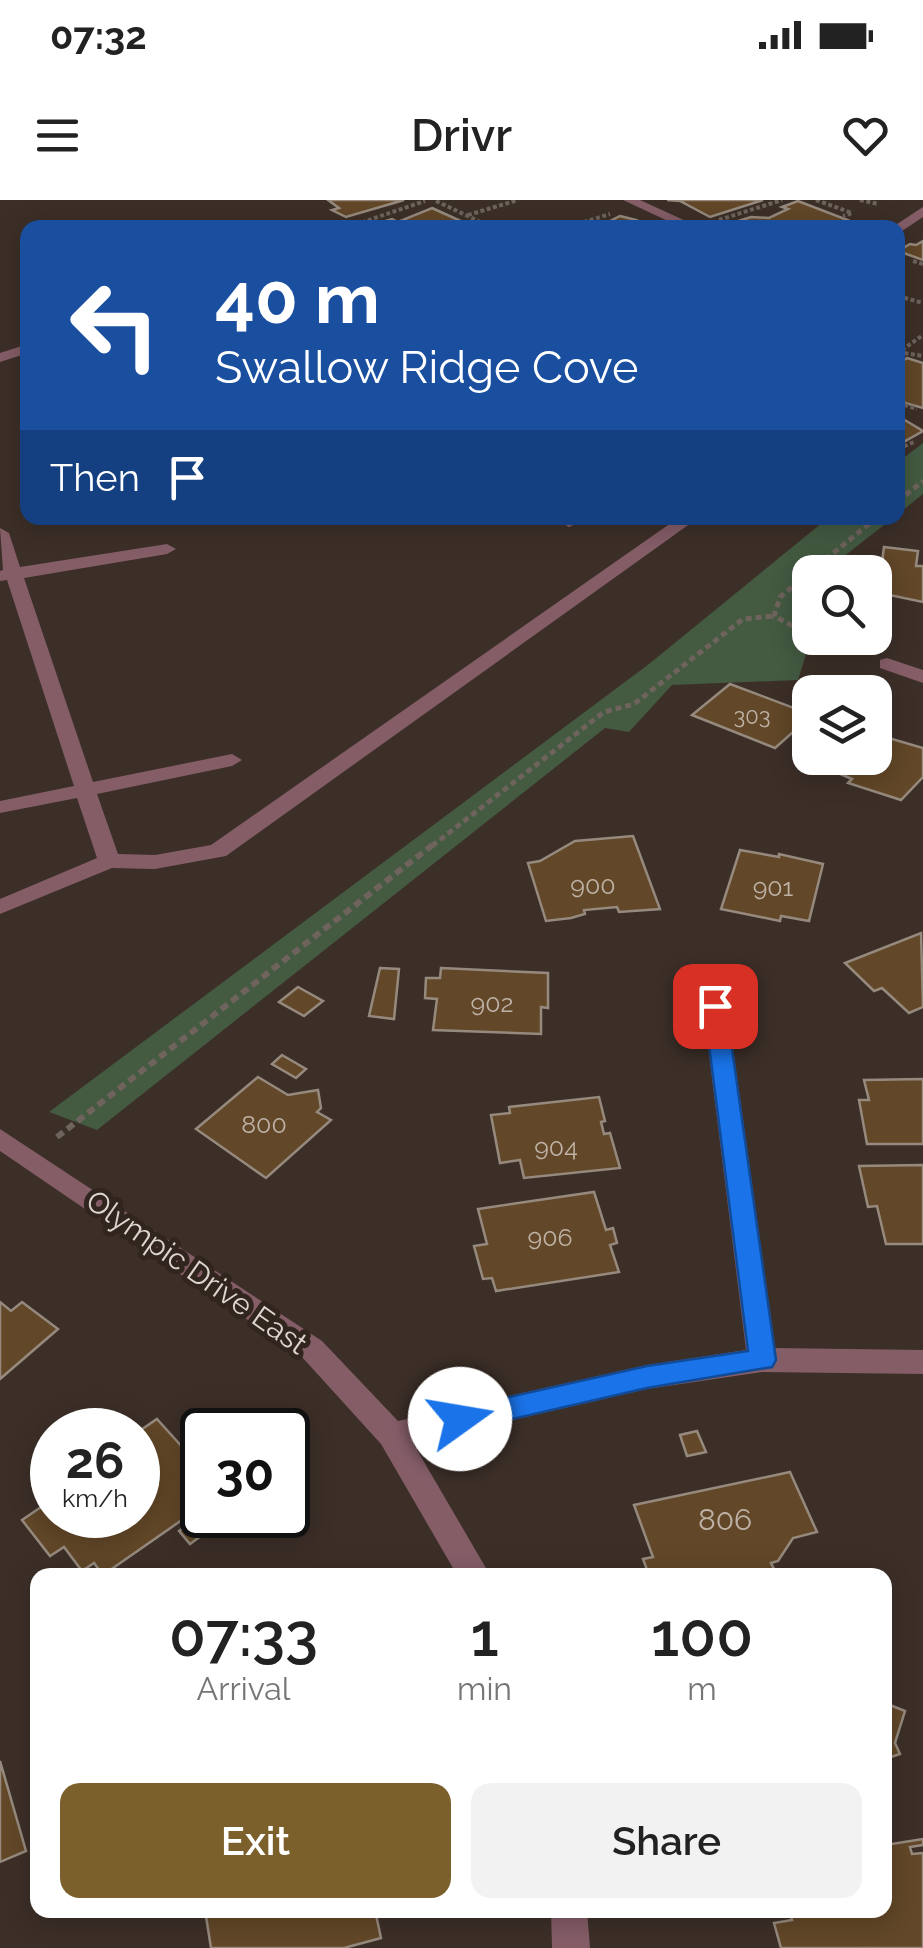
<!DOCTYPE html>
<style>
body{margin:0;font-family:Raleway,sans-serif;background:#f2f2f2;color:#222;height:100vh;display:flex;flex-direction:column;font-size:38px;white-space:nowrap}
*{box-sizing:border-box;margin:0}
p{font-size:32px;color:#767676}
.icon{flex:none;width:55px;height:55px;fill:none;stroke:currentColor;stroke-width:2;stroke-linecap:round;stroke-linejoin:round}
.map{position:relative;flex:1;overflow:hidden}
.panel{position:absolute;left:30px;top:1368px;width:862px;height:350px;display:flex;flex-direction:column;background:#fff;border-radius:20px;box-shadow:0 5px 25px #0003}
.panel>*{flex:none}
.guide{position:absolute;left:20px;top:20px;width:885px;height:305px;border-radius:20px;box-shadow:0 5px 25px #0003;background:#1a4fa0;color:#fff;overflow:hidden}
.buttons{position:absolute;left:792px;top:355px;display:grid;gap:20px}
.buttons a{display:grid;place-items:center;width:100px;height:100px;border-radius:20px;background:#fff;box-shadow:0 5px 25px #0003;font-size:50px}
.speed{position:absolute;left:30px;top:1208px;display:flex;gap:20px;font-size:50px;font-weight:700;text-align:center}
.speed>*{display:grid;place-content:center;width:130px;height:130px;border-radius:50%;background:#fff;box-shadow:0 5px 25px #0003;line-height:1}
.speed small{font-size:25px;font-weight:400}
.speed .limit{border:5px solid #111;border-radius:15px;background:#fff;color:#111}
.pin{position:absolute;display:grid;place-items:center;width:85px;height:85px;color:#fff;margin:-42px;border-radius:20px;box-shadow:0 5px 15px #0006}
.me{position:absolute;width:110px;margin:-55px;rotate:77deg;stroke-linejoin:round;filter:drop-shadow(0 0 8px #0008)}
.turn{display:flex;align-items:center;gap:35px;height:210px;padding:0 30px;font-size:45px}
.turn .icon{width:130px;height:130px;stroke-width:2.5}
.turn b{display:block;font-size:70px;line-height:85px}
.then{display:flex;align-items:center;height:95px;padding:0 30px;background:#0003;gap:20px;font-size:38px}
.eta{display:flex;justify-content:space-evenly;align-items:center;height:170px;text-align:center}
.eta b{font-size:60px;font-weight:600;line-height:70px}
.primary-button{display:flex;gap:20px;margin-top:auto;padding:20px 30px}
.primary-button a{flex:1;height:115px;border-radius:20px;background:#7b602b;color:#fff;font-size:40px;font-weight:600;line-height:115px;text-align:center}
.primary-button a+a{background:#f2f2f2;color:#222}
.status{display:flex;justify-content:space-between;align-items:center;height:70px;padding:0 50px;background:#fff;direction:ltr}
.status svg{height:28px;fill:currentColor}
header{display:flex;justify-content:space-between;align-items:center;height:130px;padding:0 30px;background:#fff;font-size:45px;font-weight:600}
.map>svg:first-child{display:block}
.green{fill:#445a41}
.building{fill:#624728;stroke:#968a7e;stroke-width:2.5}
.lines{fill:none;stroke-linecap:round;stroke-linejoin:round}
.path-far2{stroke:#6f635d;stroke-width:4;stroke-dasharray:4 2.5;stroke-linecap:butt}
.path-far1{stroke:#6f635d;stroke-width:5;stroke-dasharray:6 4;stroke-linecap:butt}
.path{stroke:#6f635d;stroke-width:6;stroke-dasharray:8 5;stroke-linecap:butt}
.lane{fill:#845d67;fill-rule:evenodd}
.street{fill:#845d67;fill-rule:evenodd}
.route{fill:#1a73e8;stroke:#114b97;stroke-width:2.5}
.labels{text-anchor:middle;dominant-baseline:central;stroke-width:10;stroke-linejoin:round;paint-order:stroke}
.far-number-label{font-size:22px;fill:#beb2a6}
.number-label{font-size:25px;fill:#beb2a6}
.street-label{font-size:30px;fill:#ddd5d0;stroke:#31251e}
.near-number-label{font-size:30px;fill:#beb2a6}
</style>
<div class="status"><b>07:32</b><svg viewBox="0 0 49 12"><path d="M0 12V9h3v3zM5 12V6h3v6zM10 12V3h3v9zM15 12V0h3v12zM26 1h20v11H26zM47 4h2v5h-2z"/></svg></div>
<header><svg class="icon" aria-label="menu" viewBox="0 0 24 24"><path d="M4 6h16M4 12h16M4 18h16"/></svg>Drivr<svg class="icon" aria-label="heart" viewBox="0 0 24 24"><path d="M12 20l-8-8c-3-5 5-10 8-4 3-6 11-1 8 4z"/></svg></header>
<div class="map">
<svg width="923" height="1748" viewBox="0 0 923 1748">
<rect width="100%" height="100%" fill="#3c2f28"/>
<!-- green -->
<g class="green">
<path d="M 923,243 L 923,294 L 898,314 L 898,262 Z"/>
<path d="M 828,318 L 893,318 L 824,372 L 810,372 L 799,416 L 810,422 L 810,438 L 822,438 L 808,448 L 798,480 L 672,485 L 629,532 L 605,528 L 97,930 L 49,912 L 649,464 Z"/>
</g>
<!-- building -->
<g class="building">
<path d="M 328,0 L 404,0 L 346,17 L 332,10 L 339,8 Z"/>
<path d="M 667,0 L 763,0 L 710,17 L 680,1 Z"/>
<path d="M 798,1 L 858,24 L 848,28 L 743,28 L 732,23 L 751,17 L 769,18 L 788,9 L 782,7 Z"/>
<path d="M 432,8 L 476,28 L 372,25 L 392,19 L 398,22 Z"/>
<path d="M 620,16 L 636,20 L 653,28 L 596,28 Z"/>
<path d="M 923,41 L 923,60 L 898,51 L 910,44 L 916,45 Z"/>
<path d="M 907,158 L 923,163 L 923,208 L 898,201 L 898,164 Z"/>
<path d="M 903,219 L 923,231 L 898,245 L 898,221 Z"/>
<path d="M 884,347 L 918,351 L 916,366 L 923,366 L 923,402 L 875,392 L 875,372 L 863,370 L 871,371 L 873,361 L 882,362 Z"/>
<path d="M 730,484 L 810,514 L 810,517 L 775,548 L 692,515 Z"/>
<path d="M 875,534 L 923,548 L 923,577 L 901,600 L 848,583 L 852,579 L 824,567 L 834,558 L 875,558 Z"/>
<path d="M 633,636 L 660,709 L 619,712 L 617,707 L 584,710 L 585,714 L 571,718 L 546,721 L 528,663 L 540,661 L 575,641 Z"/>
<path d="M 740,650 L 779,657 L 779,654 L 823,664 L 809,721 L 781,716 L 780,721 L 721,709 Z"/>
<path d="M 921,733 L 923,807 L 909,813 L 882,788 L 874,791 L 845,763 Z"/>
<path d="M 380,768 L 399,769 L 394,819 L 369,816 Z"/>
<path d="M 441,768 L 548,773 L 548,808 L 541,807 L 541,834 L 433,830 L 437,799 L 425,798 L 426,778 L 440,778 Z"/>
<path d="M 298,787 L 323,801 L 304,816 L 279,802 Z"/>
<path d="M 282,855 L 306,869 L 296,878 L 272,864 Z"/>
<path d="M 258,877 L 288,895 L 318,890 L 321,908 L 317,912 L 331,920 L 266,978 L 196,929 Z"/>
<path d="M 923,879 L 923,944 L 867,944 L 859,900 L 869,900 L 864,880 Z"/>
<path d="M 599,897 L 605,921 L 601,922 L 604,934 L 610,933 L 620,968 L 524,978 L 520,960 L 500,963 L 491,915 L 510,913 L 509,907 Z"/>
<path d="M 923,965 L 923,1044 L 886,1044 L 877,1006 L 868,1007 L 859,966 Z"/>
<path d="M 594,992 L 606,1030 L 613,1028 L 617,1043 L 610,1045 L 619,1072 L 496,1091 L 492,1078 L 483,1079 L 474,1046 L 487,1044 L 478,1009 Z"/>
<path d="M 0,1102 L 11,1111 L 22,1102 L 58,1129 L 0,1179 Z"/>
<path d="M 157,1219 L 184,1249 L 193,1244 L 202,1254 L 202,1306 L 103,1375 L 94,1363 L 82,1371 L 64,1347 L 50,1356 L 22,1320 L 44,1305 L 37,1297 L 52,1287 L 52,1315 L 138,1315 L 138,1232 Z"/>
<path d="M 697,1231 L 706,1252 L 687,1256 L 680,1235 Z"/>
<path d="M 790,1272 L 817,1332 L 793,1338 L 778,1361 L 771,1363 L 777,1375 L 649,1375 L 643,1359 L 653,1357 L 634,1305 Z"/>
<path d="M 198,1317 L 209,1330 L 190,1344 L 179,1331 Z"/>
<path d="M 885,1503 L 905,1511 L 895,1543 L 900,1554 L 885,1559 Z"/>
<path d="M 0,1561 L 26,1651 L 0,1662 Z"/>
<path d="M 923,1639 L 923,1645 L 910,1647 L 912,1654 L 923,1653 L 923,1748 L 781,1748 L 774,1723 L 792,1720 L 789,1710 L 885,1710 L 885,1645 Z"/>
<path d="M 205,1710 L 375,1710 L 381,1738 L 344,1748 L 211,1748 Z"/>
</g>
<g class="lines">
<!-- path-far2 -->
<g class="path-far2">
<path d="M 816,0 L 852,13 L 843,16"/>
<path d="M 860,0 L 878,4"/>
<path d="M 436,1 L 493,28"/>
<path d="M 468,15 L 518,0"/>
<path d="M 719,20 L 782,0"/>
<path d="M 370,28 L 360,23 L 425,1"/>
<path d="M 565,28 L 610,14"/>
<path d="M 913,61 L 923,64"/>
<path d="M 898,96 L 923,103"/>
<path d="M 902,150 L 923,135"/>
<path d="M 898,152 L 923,156"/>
<path d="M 898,203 L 917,209"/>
<path d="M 898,249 L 916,241"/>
</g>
<!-- path-far1 -->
<g class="path-far1">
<path d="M 898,301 L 923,281"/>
<path d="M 810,435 L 774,416 L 780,397 L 876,318"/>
<path d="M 432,646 L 604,512 L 634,504 L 743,419 L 774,416"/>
</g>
<!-- path -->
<path class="path" d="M 57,937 L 435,643"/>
<!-- lane -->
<g class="lane">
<path d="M 623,0 L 640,0 L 701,28 L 683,28 Z"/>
<path d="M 923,7 L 923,17 L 902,31 L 891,28 Z"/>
<path d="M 28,144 L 28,153 L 0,162 L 0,153 Z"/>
<path d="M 565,318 L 589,318 L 569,327 L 560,322 Z"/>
<path d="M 678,318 L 698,318 L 226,656 L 155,669 L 112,668 L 0,714 L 0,699 L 97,658 L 77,598 L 0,613 L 0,601 L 74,586 L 7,380 L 0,381 L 0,371 L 3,370 L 0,328 L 9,333 L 20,367 L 167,344 L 176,349 L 167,354 L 24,378 L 93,582 L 232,554 L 242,560 L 232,566 L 97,594 L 118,654 L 155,655 L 211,645 Z"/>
</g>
<!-- street -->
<g class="street">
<path d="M 887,458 L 923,470 L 923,483 L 880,468 L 880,460 Z"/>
<path d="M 715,798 L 727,806 L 775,1148 L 923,1150 L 923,1174 L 762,1172 L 647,1189 L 413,1243 L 490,1375 L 457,1375 L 381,1244 L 302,1157 L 0,951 L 0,929 L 322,1141 L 398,1221 L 647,1165 L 746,1150 L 703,806 Z"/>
<path d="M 551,1710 L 587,1710 L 590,1748 L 552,1748 Z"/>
</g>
</g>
<!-- route -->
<path class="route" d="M 715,798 L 726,806 L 776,1160 L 772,1167 L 647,1188 L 460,1231 L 451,1227 L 447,1219 L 451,1211 L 460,1208 L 647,1166 L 748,1151 L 704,806 Z"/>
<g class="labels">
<!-- far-number labels -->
<g class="far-number-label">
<text x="752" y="516">303</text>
</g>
<!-- number labels -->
<g class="number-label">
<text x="593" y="685">900</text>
<text x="773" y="687">901</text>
<text x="492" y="803">902</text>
<text x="264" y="924">800</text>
<text x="556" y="947">904</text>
<text x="550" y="1037">906</text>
</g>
<!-- street labels -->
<g class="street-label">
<text transform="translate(197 1072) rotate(35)">Olympic Drive East</text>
</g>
<!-- near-number labels -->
<g class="near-number-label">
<text x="725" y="1319">806</text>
</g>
</g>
</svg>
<div class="buttons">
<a><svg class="icon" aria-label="search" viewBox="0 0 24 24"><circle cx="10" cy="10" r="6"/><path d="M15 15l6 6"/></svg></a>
<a><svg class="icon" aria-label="layers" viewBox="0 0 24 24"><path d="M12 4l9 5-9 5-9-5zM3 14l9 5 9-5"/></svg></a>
</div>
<div class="speed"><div>26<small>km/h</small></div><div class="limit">30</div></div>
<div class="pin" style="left:715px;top:806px;background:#d93025"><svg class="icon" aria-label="arrive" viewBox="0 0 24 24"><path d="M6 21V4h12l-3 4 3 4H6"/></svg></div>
<svg class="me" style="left:460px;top:1219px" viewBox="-20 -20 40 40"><circle r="19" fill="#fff"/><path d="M0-13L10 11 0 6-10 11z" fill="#1a73e8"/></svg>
<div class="guide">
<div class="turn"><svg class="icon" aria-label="left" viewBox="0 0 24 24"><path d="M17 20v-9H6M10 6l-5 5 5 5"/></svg><div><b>40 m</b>Swallow Ridge Cove</div></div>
<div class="then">Then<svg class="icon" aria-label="arrive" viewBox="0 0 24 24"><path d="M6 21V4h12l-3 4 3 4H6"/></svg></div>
</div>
<section class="panel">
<div class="eta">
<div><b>07:33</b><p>Arrival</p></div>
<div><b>1</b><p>min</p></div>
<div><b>100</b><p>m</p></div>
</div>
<div class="primary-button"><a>Exit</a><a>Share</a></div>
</section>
</div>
